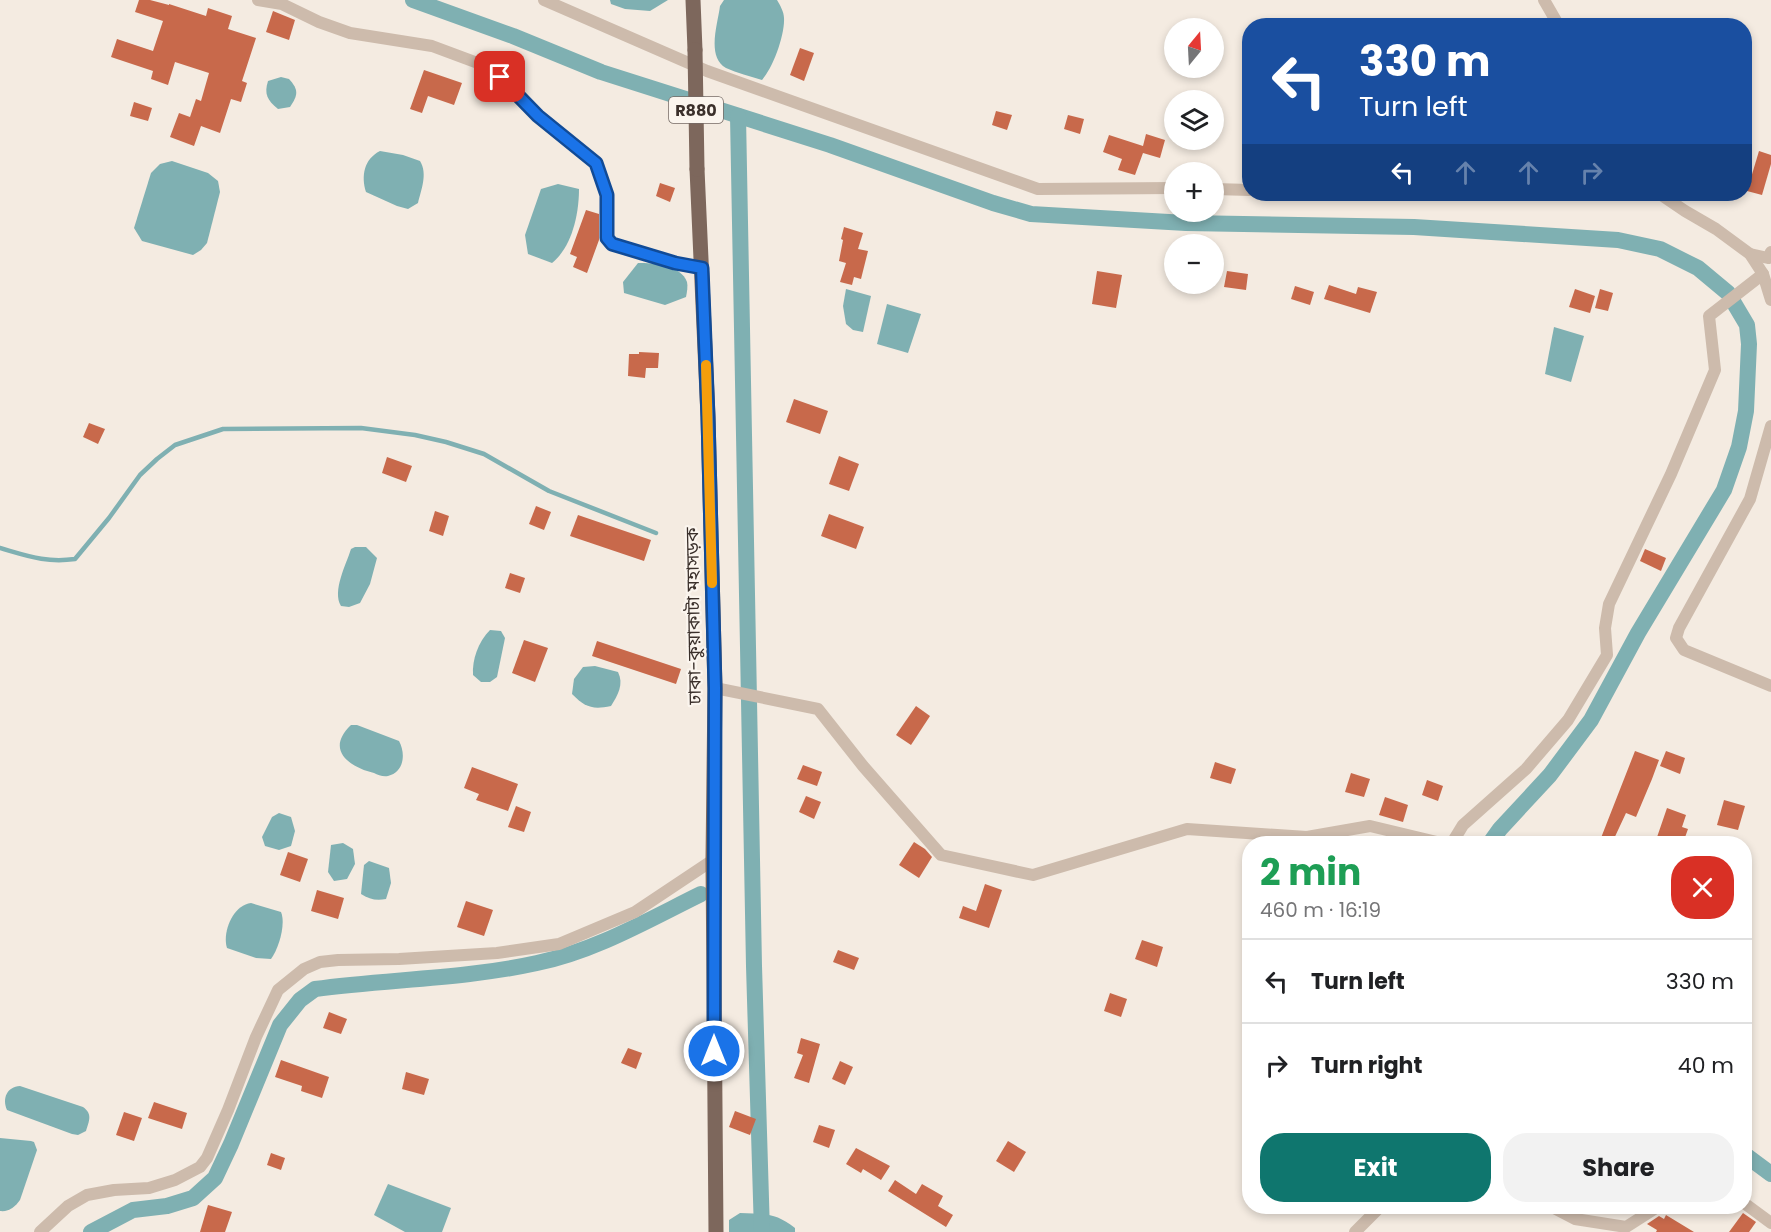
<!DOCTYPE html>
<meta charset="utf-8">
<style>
body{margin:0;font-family:Poppins,"Noto Sans Bengali",sans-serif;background:#f2f2f2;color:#202124;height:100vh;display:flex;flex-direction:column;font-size:22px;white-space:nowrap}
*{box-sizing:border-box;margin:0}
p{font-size:20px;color:#757577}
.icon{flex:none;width:33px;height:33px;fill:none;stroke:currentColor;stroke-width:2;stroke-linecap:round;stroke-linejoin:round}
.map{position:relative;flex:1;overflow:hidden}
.details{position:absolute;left:1242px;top:836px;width:510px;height:378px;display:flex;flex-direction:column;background:#fff;border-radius:24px;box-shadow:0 3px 9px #0003}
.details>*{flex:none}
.hud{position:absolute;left:1242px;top:18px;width:510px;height:183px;border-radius:24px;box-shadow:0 3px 9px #0003;background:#1a4fa0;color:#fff;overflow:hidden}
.needle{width:39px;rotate:18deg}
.fabs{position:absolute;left:1164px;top:18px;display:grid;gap:12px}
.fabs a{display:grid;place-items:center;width:60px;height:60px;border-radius:50%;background:#fff;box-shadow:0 3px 9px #0003;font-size:30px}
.pin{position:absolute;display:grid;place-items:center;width:51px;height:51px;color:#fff;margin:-26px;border-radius:12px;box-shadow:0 3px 9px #0006}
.me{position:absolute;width:66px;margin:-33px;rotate:0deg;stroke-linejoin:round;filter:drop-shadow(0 0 4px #0008)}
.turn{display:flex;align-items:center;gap:21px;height:126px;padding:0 18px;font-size:27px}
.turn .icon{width:78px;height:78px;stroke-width:2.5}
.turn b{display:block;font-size:42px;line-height:51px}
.lanes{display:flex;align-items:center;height:57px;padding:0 18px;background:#0003;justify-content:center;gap:30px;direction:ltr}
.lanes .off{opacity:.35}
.round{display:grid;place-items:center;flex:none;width:63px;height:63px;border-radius:24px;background:#f2f2f2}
.head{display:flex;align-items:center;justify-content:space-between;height:102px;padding:0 18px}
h1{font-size:36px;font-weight:700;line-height:45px;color:#1e9e55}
.button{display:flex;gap:12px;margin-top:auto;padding:12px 18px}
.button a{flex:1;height:69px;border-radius:24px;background:#0f766e;color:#fff;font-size:24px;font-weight:700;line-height:69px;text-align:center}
.button a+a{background:#f2f2f2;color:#202124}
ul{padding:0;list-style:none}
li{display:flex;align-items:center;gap:18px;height:84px;padding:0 18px;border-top:2px solid #e0e0e0}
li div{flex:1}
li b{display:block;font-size:22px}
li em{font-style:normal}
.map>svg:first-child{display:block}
.water{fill:#7fb0b2}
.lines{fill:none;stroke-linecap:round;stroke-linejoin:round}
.stream{stroke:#7fb0b2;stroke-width:4.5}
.canal{stroke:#7fb0b2;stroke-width:16}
.building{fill:#c8694b}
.minor{stroke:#cdbbac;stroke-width:12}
.primary{stroke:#7d675c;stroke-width:15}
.primary-bridge{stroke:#7d675c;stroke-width:15}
.route-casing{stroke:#114b97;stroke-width:15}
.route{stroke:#1a73e8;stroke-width:10}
.slow{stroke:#f59e0b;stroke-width:10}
.labels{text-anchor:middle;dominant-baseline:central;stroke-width:4.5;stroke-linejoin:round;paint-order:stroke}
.shield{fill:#fbf5ee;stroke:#756b66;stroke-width:1.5}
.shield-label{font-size:16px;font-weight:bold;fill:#3b302b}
.street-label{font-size:18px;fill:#3b302b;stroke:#fbf5ee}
</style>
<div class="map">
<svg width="1771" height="1232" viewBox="0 0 1771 1232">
<rect width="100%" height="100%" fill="#f4ebe1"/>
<!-- water -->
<g class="water">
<path d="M 610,0 L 668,0 L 650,11 L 625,9 L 611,4 Z"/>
<path d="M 724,0 L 777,0 C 780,5 784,12 784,18 C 785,35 773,68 762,80 C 750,76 737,73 726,68 C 706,57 718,23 720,6 Z"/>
<path d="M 281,77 L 289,79 C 299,90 298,95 290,107 L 278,109 C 267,100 264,94 268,81 Z"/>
<path d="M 380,151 L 403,155 L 420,161 C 428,174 421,190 418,203 L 408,209 L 397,206 L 366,192 C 361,176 364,159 380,151 Z"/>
<path d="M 172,161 L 208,173 L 218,181 L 220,192 L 207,243 L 201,250 L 193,255 L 142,241 L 134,228 L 151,173 L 160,164 Z"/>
<path d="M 558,184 L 579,189 C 579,214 572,247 552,263 L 528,254 L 525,235 L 541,189 Z"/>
<path d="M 638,263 C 653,263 681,265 687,282 C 688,286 687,292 686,297 L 665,305 L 624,293 L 623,282 Z"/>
<path d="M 846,289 L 871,296 L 863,332 L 853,330 L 846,324 L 843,306 Z"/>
<path d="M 887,304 L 921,314 L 908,353 L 877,344 Z"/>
<path d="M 1554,327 L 1584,336 L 1571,382 L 1545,374 Z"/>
<path d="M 355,547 L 366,547 L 377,558 L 370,584 L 360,603 L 349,607 L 341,606 C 332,591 346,565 351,549 Z"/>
<path d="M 490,630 L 501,631 L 505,638 L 497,677 L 490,682 L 481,682 L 473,675 C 472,660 478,642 490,630 Z"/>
<path d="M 595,666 L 618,672 C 624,684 618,695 611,706 C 592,710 585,707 572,694 L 574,679 L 583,667 Z"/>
<path d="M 351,725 L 357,725 L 399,741 C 406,754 404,772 388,776 C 383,777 378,775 374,773 C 349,767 325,750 351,725 Z"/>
<path d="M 279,813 L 291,817 L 295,831 L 291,846 L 279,850 L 265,846 L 262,837 L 272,817 Z"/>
<path d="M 343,843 L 353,849 L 355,864 L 347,879 L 334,881 L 328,872 L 331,845 Z"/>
<path d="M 369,861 L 389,868 L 391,883 L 386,899 C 376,901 369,899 361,894 L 364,865 Z"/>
<path d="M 251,903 L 281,912 C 286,924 279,948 271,959 L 256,958 L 227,948 C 222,932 233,905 251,903 Z"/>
<path d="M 20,1086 L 83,1107 C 93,1114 89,1121 86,1131 L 78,1135 L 72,1134 L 7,1110 C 2,1098 7,1087 20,1086 Z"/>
<path d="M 0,1138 L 31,1141 L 34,1142 L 37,1150 L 20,1200 C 15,1207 9,1212 0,1211 Z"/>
<path d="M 388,1184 L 451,1208 L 442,1232 L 405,1232 L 374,1215 Z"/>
<path d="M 740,1213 C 764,1214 775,1212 795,1228 L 795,1232 L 729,1232 L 729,1220 Z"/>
</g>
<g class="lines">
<!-- stream -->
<path class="stream" d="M 0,548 C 28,556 46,563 75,559 L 109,518 L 140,475 L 157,459 L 175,445 L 223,429 L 361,428 L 415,435 L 446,442 L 484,454 L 549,491 L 656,533"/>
<!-- canal -->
<g class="canal">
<path d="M 413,0 L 513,36 L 601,72 L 830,145 L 993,203 L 1031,214 L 1186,223 L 1414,227 L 1618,240 L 1660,249 L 1698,268 L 1728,293 L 1747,325 L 1749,344 L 1746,411 L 1739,447 L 1724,490 L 1638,633 L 1591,720 L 1550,775 L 1500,829 L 1490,843"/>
<path d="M 738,116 L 754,966 L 762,1232"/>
<path d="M 1744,1154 L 1771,1174"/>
<path d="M 91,1232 L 133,1210 L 167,1206 L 193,1198 L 215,1178 L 231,1144 L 280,1025 L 300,1000 L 315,989 C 389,979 465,979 537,963 C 595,951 648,920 701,894"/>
</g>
</g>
<!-- building -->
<g class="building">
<path d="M 139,0 L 150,0 L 169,5 L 169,4 L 206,16 L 208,8 L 232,16 L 228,29 L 256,38 L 242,81 L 247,83 L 241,102 L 231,99 L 220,133 L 201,126 L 194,146 L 170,137 L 179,113 L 190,117 L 196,99 L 201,101 L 209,73 L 175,62 L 168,85 L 151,79 L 153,71 L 111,57 L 117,39 L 153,51 L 163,21 L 135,12 Z"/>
<path d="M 273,11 L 295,20 L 289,40 L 266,32 Z"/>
<path d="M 800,48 L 814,53 L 804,81 L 790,75 Z"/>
<path d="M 424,70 L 462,83 L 454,105 L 428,96 L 422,113 L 410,109 Z"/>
<path d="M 134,102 L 152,108 L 148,121 L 130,116 Z"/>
<path d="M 996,111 L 1012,115 L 1007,130 L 992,125 Z"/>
<path d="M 1068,115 L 1084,119 L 1080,134 L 1064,129 Z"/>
<path d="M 1146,134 L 1165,140 L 1160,158 L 1143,153 L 1135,175 L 1118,170 L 1122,159 L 1103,152 L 1109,135 L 1143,146 Z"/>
<path d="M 1759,151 L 1771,155 L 1771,164 L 1762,195 L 1747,191 Z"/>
<path d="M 660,183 L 675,188 L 670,202 L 656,196 Z"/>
<path d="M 586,210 L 599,214 L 599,240 L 587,273 L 573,267 L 577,257 L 570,254 Z"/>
<path d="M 844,227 L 863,233 L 858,249 L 868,251 L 861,279 L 854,277 L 852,285 L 840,282 L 846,263 L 839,261 L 843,240 L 841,239 Z"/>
<path d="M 1097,271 L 1122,275 L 1116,308 L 1092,304 Z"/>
<path d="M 1227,271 L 1248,274 L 1246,290 L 1224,287 Z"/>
<path d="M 1329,285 L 1356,294 L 1358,287 L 1377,292 L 1370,313 L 1324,299 Z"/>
<path d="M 1295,286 L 1314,292 L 1310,305 L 1291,299 Z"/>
<path d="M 1575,289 L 1595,296 L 1590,313 L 1569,307 Z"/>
<path d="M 1600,289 L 1613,293 L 1608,311 L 1595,308 Z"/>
<path d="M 639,352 L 659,353 L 658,368 L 646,368 L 645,378 L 628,376 L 629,354 L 639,354 Z"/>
<path d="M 794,399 L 828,411 L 820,434 L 786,422 Z"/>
<path d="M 89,423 L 105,429 L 98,444 L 83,437 Z"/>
<path d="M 839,456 L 859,464 L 849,491 L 829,484 Z"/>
<path d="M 387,457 L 412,466 L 406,482 L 382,473 Z"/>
<path d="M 536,506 L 551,512 L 544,530 L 529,524 Z"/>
<path d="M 435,511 L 449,516 L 443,536 L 429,531 Z"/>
<path d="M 829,514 L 864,527 L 856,549 L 821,536 Z"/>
<path d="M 578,515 L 651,540 L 644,561 L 570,536 Z"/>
<path d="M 1645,549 L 1666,558 L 1661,571 L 1640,561 Z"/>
<path d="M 510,573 L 525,578 L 520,593 L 505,588 Z"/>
<path d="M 524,640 L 548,648 L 535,682 L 512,673 Z"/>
<path d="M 597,641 L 681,669 L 676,684 L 592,656 Z"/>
<path d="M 916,706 L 930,716 L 911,745 L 896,735 Z"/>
<path d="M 1635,751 L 1659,760 L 1652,779 L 1636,817 L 1626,813 L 1612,843 L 1599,843 Z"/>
<path d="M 1666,751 L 1685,758 L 1680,774 L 1660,766 Z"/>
<path d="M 1215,762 L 1236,769 L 1231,784 L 1210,778 Z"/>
<path d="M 803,765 L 822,772 L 817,786 L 797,779 Z"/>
<path d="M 472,767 L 518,784 L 508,811 L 476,800 L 479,794 L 464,788 Z"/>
<path d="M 1351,773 L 1370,779 L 1364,797 L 1345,792 Z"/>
<path d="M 1427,780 L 1443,786 L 1438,801 L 1422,795 Z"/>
<path d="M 806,796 L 821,802 L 814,819 L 799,812 Z"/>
<path d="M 1385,797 L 1408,805 L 1403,822 L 1379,815 Z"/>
<path d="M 1724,800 L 1745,806 L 1738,830 L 1717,825 Z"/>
<path d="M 516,806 L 531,812 L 524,832 L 508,827 Z"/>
<path d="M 1667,808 L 1686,815 L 1682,827 L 1688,829 L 1683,843 L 1655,843 Z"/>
<path d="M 914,842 L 925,849 L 932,857 L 919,878 L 899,865 Z"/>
<path d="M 288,852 L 308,859 L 300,882 L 280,875 Z"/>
<path d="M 985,884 L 1002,890 L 989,928 L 959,918 L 963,906 L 976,911 Z"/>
<path d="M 317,890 L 344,898 L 338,919 L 311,911 Z"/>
<path d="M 466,901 L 493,910 L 484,936 L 457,927 Z"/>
<path d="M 1142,940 L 1163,947 L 1157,967 L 1135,959 Z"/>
<path d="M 838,950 L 859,958 L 854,970 L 833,962 Z"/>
<path d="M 1110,993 L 1127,999 L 1121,1017 L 1104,1011 Z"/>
<path d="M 329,1012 L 347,1019 L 341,1034 L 323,1028 Z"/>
<path d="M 801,1038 L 820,1044 L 809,1083 L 794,1078 L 803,1055 L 797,1053 Z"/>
<path d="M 628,1048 L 642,1053 L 636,1069 L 621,1063 Z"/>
<path d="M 281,1060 L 329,1077 L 322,1098 L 301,1091 L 302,1086 L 275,1077 Z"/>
<path d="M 840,1061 L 853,1067 L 845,1085 L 832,1079 Z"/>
<path d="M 406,1072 L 429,1079 L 424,1095 L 402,1089 Z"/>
<path d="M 154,1102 L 187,1113 L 182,1129 L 148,1118 Z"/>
<path d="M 735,1111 L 756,1119 L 750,1135 L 729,1127 Z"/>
<path d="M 124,1112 L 142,1118 L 134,1141 L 116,1135 Z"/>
<path d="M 819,1125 L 835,1130 L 829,1148 L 813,1142 Z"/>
<path d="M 1008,1141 L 1026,1152 L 1014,1172 L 996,1161 Z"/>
<path d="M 856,1148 L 890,1166 L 881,1180 L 863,1169 L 861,1173 L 846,1164 Z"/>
<path d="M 271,1153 L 285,1158 L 281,1170 L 267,1165 Z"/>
<path d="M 895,1180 L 916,1194 L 922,1184 L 943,1196 L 938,1206 L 953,1215 L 946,1227 L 888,1191 Z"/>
<path d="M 208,1205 L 232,1212 L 225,1232 L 200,1232 Z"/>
<path d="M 1743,1213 L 1756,1222 L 1749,1232 L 1729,1232 Z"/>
<path d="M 1666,1215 L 1694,1232 L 1656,1232 L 1657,1230 L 1647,1224 L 1659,1216 L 1664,1219 Z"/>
</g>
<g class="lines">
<!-- minor -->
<g class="minor">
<path d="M 258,0 L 282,4 L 319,22 L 350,33 L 432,46 L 483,65 L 500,77 L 538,116 L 596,163 L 607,195 L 607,238 L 612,244 L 675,263 L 702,268"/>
<path d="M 544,0 L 707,71 L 1038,189 L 1174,188"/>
<path d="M 1544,0 L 1559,26"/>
<path d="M 1214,189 L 1250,190"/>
<path d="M 1660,194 L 1685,211 L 1716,229 L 1750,254 L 1763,274 L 1771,300"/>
<path d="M 1750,254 L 1768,258 L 1771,252"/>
<path d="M 1771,426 L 1750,499 L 1679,628 L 1676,638 L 1684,650 L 1771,686"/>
<path d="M 715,688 L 818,709 L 863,766 L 941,855 L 1033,875 L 1187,829 L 1307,837 L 1370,826 L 1441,843"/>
<path d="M 1452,843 L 1463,825 L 1526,769 L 1568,720 L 1607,655 L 1605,628 L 1609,604 L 1671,474 L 1715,370 L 1709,316 L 1763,274"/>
<path d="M 1744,1203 L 1771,1223"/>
<path d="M 1550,1206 L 1575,1219 L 1626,1227 L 1659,1206"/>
<path d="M 40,1232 L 68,1206 L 87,1195 L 114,1190 L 149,1188 L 175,1180 L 200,1167 L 207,1158 L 228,1110 L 256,1037 L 278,990 L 304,969 L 320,962 L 338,960 L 399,959 L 497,953 L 559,944 L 635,912 L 713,860"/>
<path d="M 1355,1232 L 1381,1206"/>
</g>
<!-- primary -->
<g class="primary">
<path d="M 693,0 L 695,50"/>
<path d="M 697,169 L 708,417 L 715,688 L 713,860 L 716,1232"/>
</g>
<!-- primary-bridge -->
<path class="primary-bridge" d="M 695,50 L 697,169"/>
</g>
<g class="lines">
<!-- route casing -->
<g class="route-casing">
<path id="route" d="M 500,77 L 538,116 L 596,163 L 607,195 L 607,238 L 612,244 L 675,263 L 702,268 L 708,417 L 715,688 L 714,1051"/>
</g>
<!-- route -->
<use href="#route" class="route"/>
<!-- slow -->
<path class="slow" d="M 706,365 L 712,583"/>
</g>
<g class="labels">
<!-- shield labels -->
<rect class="shield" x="669" y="97" width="54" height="26" rx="4.5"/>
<g class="shield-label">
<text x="696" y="110">R880</text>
</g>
<!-- street labels -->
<g class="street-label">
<text transform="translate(693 616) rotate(-91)">ঢাকা-কুয়াকাটা মহাসড়ক</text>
</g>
</g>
</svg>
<div class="fabs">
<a><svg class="needle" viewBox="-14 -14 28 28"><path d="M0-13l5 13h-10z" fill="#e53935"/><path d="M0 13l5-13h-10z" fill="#757577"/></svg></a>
<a><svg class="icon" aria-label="layers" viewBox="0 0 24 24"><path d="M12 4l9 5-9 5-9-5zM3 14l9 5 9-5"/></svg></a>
<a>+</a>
<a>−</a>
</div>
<div class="pin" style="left:500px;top:77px;background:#d93025"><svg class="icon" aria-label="arrive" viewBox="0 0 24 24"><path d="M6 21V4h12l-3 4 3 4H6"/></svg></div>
<svg class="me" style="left:714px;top:1051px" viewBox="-20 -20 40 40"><circle r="17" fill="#1a73e8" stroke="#fff" stroke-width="3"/><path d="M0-11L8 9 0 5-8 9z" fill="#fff"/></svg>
<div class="hud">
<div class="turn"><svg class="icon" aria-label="left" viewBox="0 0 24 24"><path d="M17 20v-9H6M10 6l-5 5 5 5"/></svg><div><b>330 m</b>Turn left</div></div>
<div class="lanes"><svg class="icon" aria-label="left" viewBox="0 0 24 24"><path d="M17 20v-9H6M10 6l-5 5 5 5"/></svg><svg class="icon off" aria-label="ahead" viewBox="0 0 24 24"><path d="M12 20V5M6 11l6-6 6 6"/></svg><svg class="icon off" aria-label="ahead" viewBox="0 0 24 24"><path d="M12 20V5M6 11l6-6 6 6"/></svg><svg class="icon off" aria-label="right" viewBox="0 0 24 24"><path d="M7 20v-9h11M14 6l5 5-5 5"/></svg></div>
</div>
<section class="details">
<div class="head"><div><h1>2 min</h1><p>460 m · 16:19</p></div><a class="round" style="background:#d93025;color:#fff"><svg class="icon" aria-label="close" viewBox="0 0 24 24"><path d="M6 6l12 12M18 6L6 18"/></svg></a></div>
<ul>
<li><svg class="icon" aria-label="left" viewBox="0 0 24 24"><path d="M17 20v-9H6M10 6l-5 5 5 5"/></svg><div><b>Turn left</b></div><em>330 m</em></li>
<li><svg class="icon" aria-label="right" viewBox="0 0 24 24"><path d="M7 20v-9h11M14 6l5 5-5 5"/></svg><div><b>Turn right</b></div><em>40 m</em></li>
</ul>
<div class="button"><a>Exit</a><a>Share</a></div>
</section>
</div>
